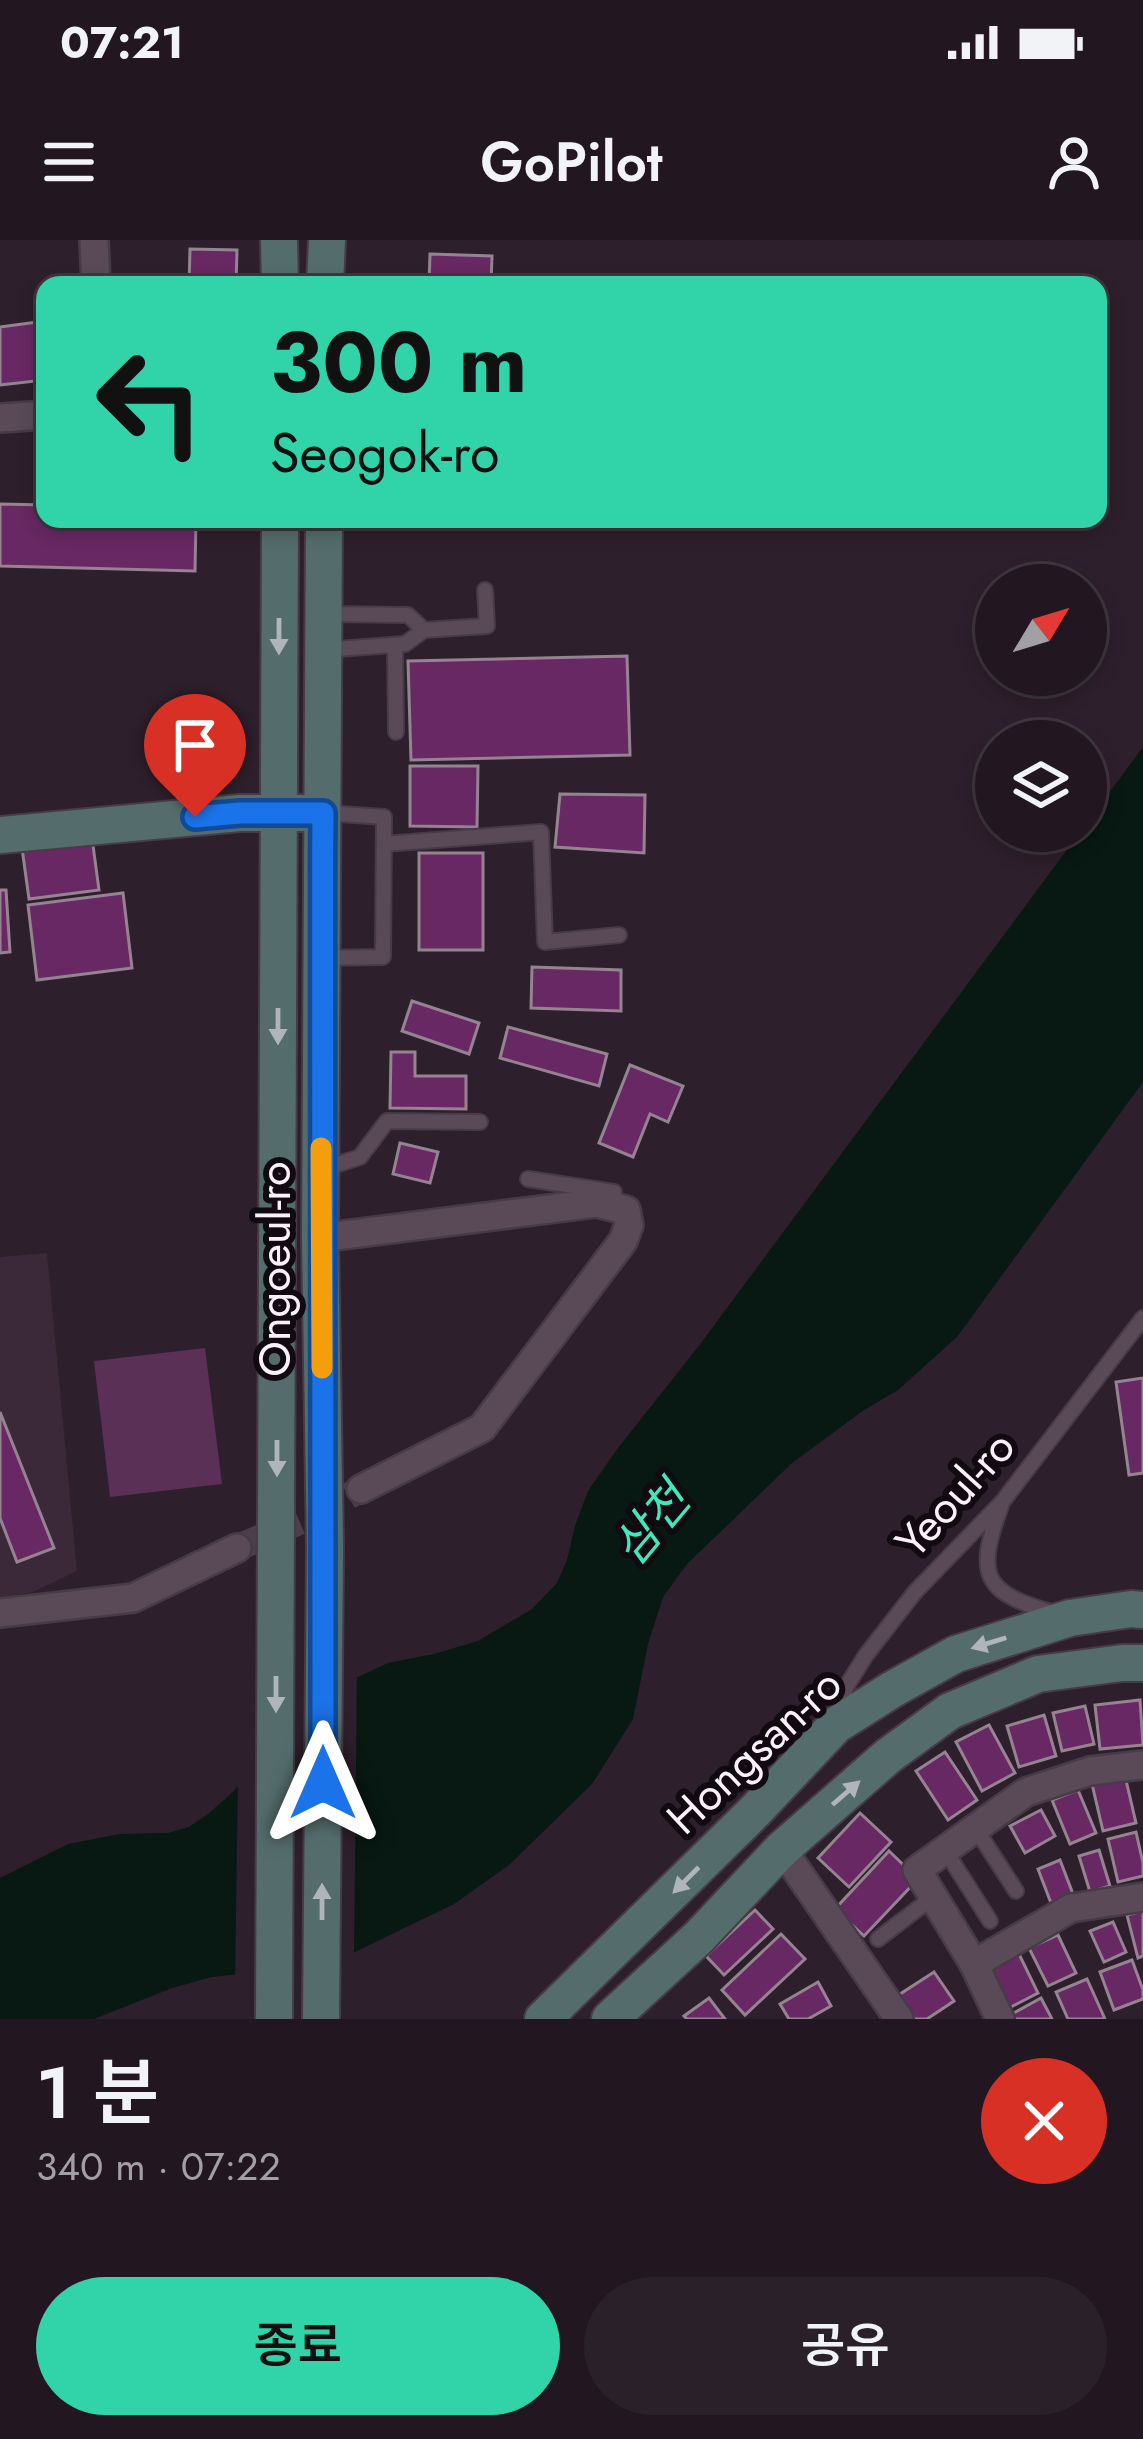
<!DOCTYPE html>
<html lang="ko">
<meta charset="utf-8">
<style>
body{margin:0;font-family:Jost,"Noto Sans KR",sans-serif;background:#2a2029;color:#f1f3f6;height:100vh;display:flex;flex-direction:column;font-size:45px;white-space:nowrap}
*{box-sizing:border-box;margin:0}
p{font-size:39px;color:#a29fa5}
.icon{flex:none;width:66px;height:66px;fill:none;stroke:currentColor;stroke-width:2;stroke-linecap:round;stroke-linejoin:round}
.map{position:relative;height:1779px;overflow:hidden}
.panel{display:flex;flex-direction:column;background:#221720;flex:1}
.panel>*{flex:none}
.top-card{position:absolute;left:36px;top:36px;width:1071px;height:252px;border-radius:24px;box-shadow:0 6px 18px #0003,0 0 0 3px #3f363e;background:#31d4a9;color:#111;overflow:hidden}
.needle{width:78px;rotate:52deg}
.tools{position:absolute;left:975px;top:324px;display:grid;gap:24px}
.tools a{display:grid;place-items:center;width:132px;height:132px;border-radius:50%;background:#221720;box-shadow:0 6px 18px #0003,0 0 0 3px #3f363e;font-size:60px}
.pin{position:absolute;display:grid;place-items:center;width:102px;height:102px;color:#fff;margin:-123px -51px;border-radius:50% 50% 50% 0;rotate:-45deg;box-shadow:0 0 12px #0007}
.pin .icon{rotate:45deg}
.me{position:absolute;width:132px;margin:-66px;rotate:0deg;stroke-linejoin:round;filter:drop-shadow(0 0 9px #0008)}
.turn{display:flex;align-items:center;gap:42px;height:252px;padding:0 36px;font-size:54px}
.turn .icon{width:156px;height:156px;stroke-width:2.5}
.turn b{display:block;font-size:84px;line-height:102px}
.round{display:grid;place-items:center;flex:none;width:126px;height:126px;border-radius:63px;background:#2a2029}
.head{display:flex;align-items:center;justify-content:space-between;height:204px;padding:0 36px}
h1{font-size:72px;font-weight:600;line-height:90px}
.action{display:flex;gap:24px;margin-top:auto;padding:24px 36px}
.action a{flex:1;height:138px;border-radius:72px;background:#31d4a9;color:#111;font-size:48px;font-weight:600;line-height:138px;text-align:center}
.action a+a{background:#2a2029;color:#f1f3f6}
.status{display:flex;justify-content:space-between;align-items:center;height:84px;padding:0 60px;background:#221720;direction:ltr}
.status svg{height:33px;fill:currentColor}
header{display:flex;justify-content:space-between;align-items:center;height:156px;padding:0 36px;background:#221720;font-size:54px;font-weight:600}
.map>svg:first-child{display:block}
.built{fill:#3b2839}
.green{fill:#5b3057}
.water{fill:#081813}
.pier{fill:#2d1f2b}
.building{fill:#682863;stroke:#958392;stroke-width:3}
.lines{fill:none;stroke-linecap:round;stroke-linejoin:round}
.street-tunnel{stroke:#4c3e4a;stroke-width:27;stroke-dasharray:27 14;stroke-linecap:butt}
.lane-casing{stroke:#473b46;stroke-width:18}
.street-casing{stroke:#473b46;stroke-width:32}
.secondary-casing{stroke:#473b46;stroke-width:40}
.lane{stroke:#5a4a58;stroke-width:14}
.street{stroke:#5a4a58;stroke-width:27}
.secondary{stroke:#546d6c;stroke-width:36}
.oneway{fill:#afb5ba}
.route-casing{stroke:#114b97;stroke-width:30}
.route{stroke:#1a73e8;stroke-width:21}
.slow{stroke:#f59e0b;stroke-width:21}
.labels{text-anchor:middle;dominant-baseline:central;stroke-width:12;stroke-linejoin:round;paint-order:stroke}
.street-label{font-size:45px;fill:#faf0f9;stroke:#110b11}
.water-label{font-size:48px;font-style:italic;fill:#3fe8ba;stroke:#110b11}
</style>
<div class="status"><b>07:21</b><svg viewBox="0 0 49 12"><path d="M0 12V9h3v3zM5 12V6h3v6zM10 12V3h3v9zM15 12V0h3v12zM26 1h20v11H26zM47 4h2v5h-2z"/></svg></div>
<header><svg class="icon" aria-label="menu" viewBox="0 0 24 24"><path d="M4 6h16M4 12h16M4 18h16"/></svg>GoPilot<svg class="icon" aria-label="person" viewBox="0 0 24 24"><circle cx="12" cy="8" r="4"/><path d="M4 21q1-7 8-7t8 7"/></svg></header>
<div class="map">
<svg width="1143" height="1779" viewBox="0 0 1143 1779">
<rect width="100%" height="100%" fill="#2d1f2b"/>
<!-- built -->
<path class="built" d="M 47,1013 L 77,1331 L 33,1352 L 0,1358 L 0,1017 Z"/>
<!-- green -->
<path class="green" d="M 205,1108 L 222,1244 L 110,1257 L 94,1121 Z"/>
<!-- water -->
<path class="water" d="M 1143,507 L 1143,842 L 957,1097 L 898,1150 L 864,1170 L 792,1223 L 687,1324 L 663,1357 L 648,1404 L 633,1479 L 592,1544 L 509,1625 L 454,1664 L 353,1713 L 306,1727 L 212,1737 L 172,1748 L 94,1779 L 0,1779 L 0,1638 L 68,1604 L 120,1594 L 168,1593 L 189,1587 L 208,1574 L 233,1552 L 264,1516 L 356,1438 L 388,1423 L 434,1414 L 478,1401 L 532,1369 L 557,1343 L 567,1320 L 575,1286 L 588,1251 L 618,1208 L 698,1107 L 1081,591 L 1086,591 L 1086,584 Z"/>
<!-- pier -->
<path class="pier" d="M 357,1431 L 354,1719 L 307,1733 L 235,1741 L 238,1538 L 259,1512 L 306,1468 Z"/>
<!-- building -->
<g class="building">
<path d="M 190,9 L 237,10 L 236,45 L 189,45 Z"/>
<path d="M 430,14 L 492,16 L 491,45 L 429,45 Z"/>
<path d="M 45,81 L 45,140 L 0,145 L 0,87 Z"/>
<path d="M 0,264 L 45,265 L 45,279 L 196,279 L 195,331 L 0,326 Z"/>
<path d="M 627,416 L 630,515 L 411,520 L 408,421 Z"/>
<path d="M 410,526 L 478,526 L 477,587 L 410,586 Z"/>
<path d="M 560,554 L 645,555 L 644,613 L 555,607 Z"/>
<path d="M 92,598 L 99,650 L 29,659 L 22,608 Z"/>
<rect x="419" y="613" width="64" height="97"/>
<path d="M 0,650 L 6,650 L 10,712 L 0,713 Z"/>
<path d="M 123,653 L 132,728 L 37,740 L 28,665 Z"/>
<path d="M 532,727 L 621,730 L 621,771 L 531,768 Z"/>
<path d="M 412,761 L 479,783 L 469,814 L 402,791 Z"/>
<path d="M 508,787 L 607,814 L 599,846 L 500,818 Z"/>
<path d="M 391,812 L 415,812 L 415,836 L 466,836 L 466,869 L 390,868 Z"/>
<path d="M 630,825 L 683,846 L 668,882 L 650,874 L 633,917 L 599,903 Z"/>
<path d="M 400,903 L 438,912 L 430,943 L 393,934 Z"/>
<path d="M 1143,1138 L 1143,1233 L 1129,1235 L 1116,1142 Z"/>
<path d="M 0,1172 L 54,1308 L 17,1322 L 0,1278 Z"/>
<path d="M 1140,1460 L 1143,1505 L 1100,1509 L 1095,1465 Z"/>
<path d="M 1085,1466 L 1094,1504 L 1062,1511 L 1053,1473 Z"/>
<path d="M 1044,1475 L 1056,1516 L 1019,1527 L 1007,1486 Z"/>
<path d="M 989,1485 L 1015,1533 L 982,1551 L 956,1502 Z"/>
<path d="M 945,1512 L 977,1560 L 948,1580 L 916,1531 Z"/>
<path d="M 1125,1536 L 1136,1583 L 1103,1591 L 1092,1544 Z"/>
<path d="M 1078,1550 L 1096,1593 L 1070,1604 L 1052,1560 Z"/>
<path d="M 1041,1570 L 1055,1596 L 1025,1613 L 1010,1586 Z"/>
<path d="M 860,1573 L 891,1602 L 849,1647 L 818,1618 Z"/>
<path d="M 1136,1592 L 1143,1623 L 1143,1636 L 1118,1642 L 1108,1599 Z"/>
<path d="M 1099,1610 L 1110,1646 L 1090,1652 L 1079,1616 Z"/>
<path d="M 889,1611 L 918,1639 L 864,1696 L 835,1669 Z"/>
<path d="M 1060,1620 L 1073,1654 L 1051,1663 L 1038,1629 Z"/>
<path d="M 755,1670 L 773,1689 L 724,1735 L 706,1716 Z"/>
<path d="M 1143,1671 L 1143,1716 L 1138,1718 L 1127,1675 Z"/>
<path d="M 1113,1682 L 1126,1712 L 1104,1722 L 1090,1691 Z"/>
<path d="M 781,1694 L 805,1719 L 745,1775 L 722,1750 Z"/>
<path d="M 1058,1695 L 1076,1733 L 1048,1746 L 1029,1708 Z"/>
<path d="M 1019,1714 L 1038,1753 L 1007,1769 L 987,1730 Z"/>
<path d="M 1132,1720 L 1143,1750 L 1143,1759 L 1114,1770 L 1100,1732 Z"/>
<path d="M 934,1732 L 954,1761 L 927,1779 L 909,1779 L 894,1758 Z"/>
<path d="M 1087,1739 L 1105,1779 L 1068,1779 L 1056,1752 Z"/>
<path d="M 818,1742 L 831,1766 L 808,1779 L 789,1779 L 780,1764 Z"/>
<path d="M 709,1758 L 725,1779 L 687,1779 L 684,1776 Z"/>
<path d="M 1041,1758 L 1052,1779 L 1012,1779 L 1010,1775 Z"/>
</g>
<g class="lines">
<!-- street-tunnel -->
<path class="street-tunnel" d="M 237,1308 L 310,1277 L 361,1249"/>
<!-- lane casing -->
<g class="lane-casing">
<g id="lane">
<path d="M 327,374 L 408,375 L 424,390"/>
<path d="M 395,405 L 396,492"/>
<path d="M 324,410 L 405,404 L 424,390 L 487,386 L 485,350"/>
<path d="M 384,604 L 541,592 L 545,702 L 619,695"/>
<path d="M 322,718 L 383,717 L 384,577 L 326,573"/>
<path d="M 326,928 L 360,917 L 387,881 L 480,882"/>
<path d="M 528,939 L 614,952 L 613,966"/>
<path d="M 1001,1266 C 974,1339 985,1353 1057,1374"/>
<path d="M 839,1475 L 846,1447 L 866,1415 L 915,1352 L 1003,1261 L 1143,1078"/>
<path d="M 976,1589 L 1016,1651"/>
<path d="M 945,1610 L 990,1681"/>
<path d="M 878,1699 L 933,1657"/>
</g>
</g>
<!-- street casing -->
<g class="street-casing">
<g id="street">
<path d="M 94,0 L 96,45"/>
<path d="M 0,178 L 45,175"/>
<path d="M 320,998 L 596,963 L 626,970 L 629,985 L 623,1001 L 482,1188 L 361,1249"/>
<path d="M 0,1373 L 133,1358 L 237,1308"/>
<path d="M 782,1609 L 899,1779"/>
<path d="M 974,1724 L 1071,1668 L 1143,1657"/>
<path d="M 1000,1779 L 974,1724 L 917,1630 L 1026,1552 L 1090,1531 L 1143,1525"/>
</g>
</g>
<!-- secondary casing -->
<g class="secondary-casing">
<g id="secondary">
<path d="M 279,0 L 280,45"/>
<path d="M 325,45 L 327,0"/>
<path d="M 0,595 L 240,573 L 302,573"/>
<path d="M 274,1779 L 280,279"/>
<path d="M 321,1779 L 325,1307 L 320,998 L 324,279"/>
<path d="M 543,1779 L 755,1571 L 836,1485 L 893,1449 L 956,1414 L 1070,1378 L 1131,1369 L 1143,1370"/>
<path d="M 610,1779 L 699,1697 L 782,1609 L 888,1516 L 950,1471 L 1038,1434 L 1122,1423 L 1143,1423"/>
</g>
</g>
<!-- lane -->
<use href="#lane" class="lane"/>
<!-- street -->
<use href="#street" class="street"/>
<!-- secondary -->
<use href="#secondary" class="secondary"/>
</g>
<!-- one-way arrows -->
<defs><path id="oneway-solid" d="M-6-.8H1V-3.2L6.5 0L1 3.2V.8H-6Z" transform="scale(3)"/></defs>
<g class="oneway">
<use href="#oneway-solid" transform="translate(279 396) rotate(90)"/>
<use href="#oneway-solid" transform="translate(278 786) rotate(90)"/>
<use href="#oneway-solid" transform="translate(277 1218) rotate(90)"/>
<use href="#oneway-solid" transform="translate(989 1403) rotate(163)"/>
<use href="#oneway-solid" transform="translate(276 1454) rotate(90)"/>
<use href="#oneway-solid" transform="translate(846 1553) rotate(-41)"/>
<use href="#oneway-solid" transform="translate(686 1640) rotate(135)"/>
<use href="#oneway-solid" transform="translate(322 1662) rotate(-90)"/>
</g>
<g class="lines">
<!-- route casing -->
<g class="route-casing">
<path id="route" d="M 195,577 L 240,573 L 323,573 C 320,896 325,1219 323,1543"/>
</g>
<!-- route -->
<use href="#route" class="route"/>
<!-- slow -->
<path class="slow" d="M 321,908 L 322,1128"/>
</g>
<g class="labels">
<!-- street labels -->
<g class="street-label">
<text transform="translate(274 1029) rotate(-90)">Ongoeul-ro</text>
<text transform="translate(955 1254) rotate(-48)">Yeoul-ro</text>
<text transform="translate(754 1511) rotate(-43)">Hongsan-ro</text>
</g>
<!-- water labels -->
<g class="water-label">
<text transform="translate(651 1284) rotate(-50)">삼천</text>
</g>
</g>
</svg>
<div class="tools">
<a><svg class="needle" viewBox="-14 -14 28 28"><path d="M0-13l5 13h-10z" fill="#e53935"/><path d="M0 13l5-13h-10z" fill="#a29fa5"/></svg></a>
<a><svg class="icon" aria-label="layers" viewBox="0 0 24 24"><path d="M12 4l9 5-9 5-9-5zM3 14l9 5 9-5"/></svg></a>
</div>
<div class="pin" style="left:195px;top:577px;background:#d93025"><svg class="icon" aria-label="arrive" viewBox="0 0 24 24"><path d="M6 21V4h12l-3 4 3 4H6"/></svg></div>
<svg class="me" style="left:323px;top:1543px" viewBox="-20 -20 40 40"><path d="M0-17L14 15 0 8-14 15z" fill="#1a73e8" stroke="#fff" stroke-width="4"/></svg>
<div class="top-card">
<div class="turn"><svg class="icon" aria-label="left" viewBox="0 0 24 24"><path d="M17 20v-9H6M10 6l-5 5 5 5"/></svg><div><b>300 m</b>Seogok-ro</div></div>
</div>
</div>
<section class="panel">
<div class="head"><div><h1>1 분</h1><p>340 m · 07:22</p></div><a class="round" style="background:#d93025;color:#fff"><svg class="icon" aria-label="close" viewBox="0 0 24 24"><path d="M6 6l12 12M18 6L6 18"/></svg></a></div>
<div class="action"><a>종료</a><a>공유</a></div>
</section>
